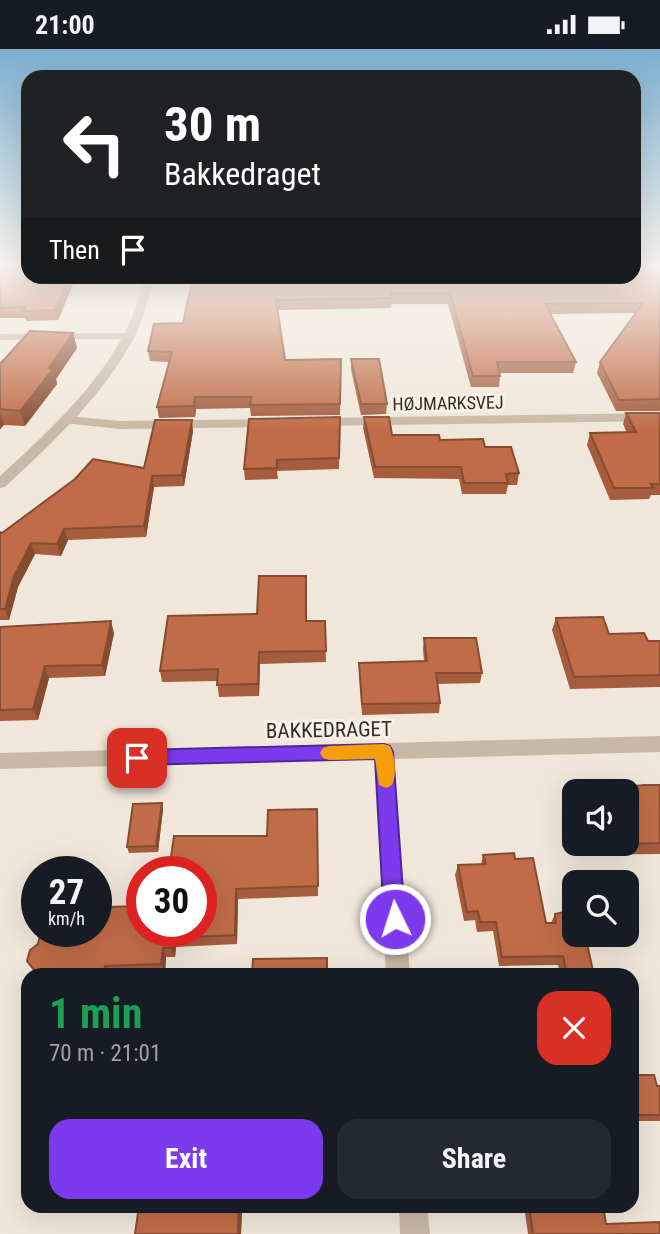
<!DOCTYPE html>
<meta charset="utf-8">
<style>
body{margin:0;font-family:"Roboto Condensed",sans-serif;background:#242831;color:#f1f3f6;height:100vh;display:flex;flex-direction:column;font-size:26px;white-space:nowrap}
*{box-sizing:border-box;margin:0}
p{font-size:23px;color:#9ea1a6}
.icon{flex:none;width:38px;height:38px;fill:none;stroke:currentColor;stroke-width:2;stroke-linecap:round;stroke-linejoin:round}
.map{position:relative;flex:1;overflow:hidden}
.details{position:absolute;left:21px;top:919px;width:618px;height:245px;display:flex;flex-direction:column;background:#171b24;border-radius:21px;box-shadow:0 7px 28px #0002}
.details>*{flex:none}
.guide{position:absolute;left:21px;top:21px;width:620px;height:214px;border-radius:21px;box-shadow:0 7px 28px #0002;background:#202124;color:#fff;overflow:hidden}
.controls{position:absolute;left:562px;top:730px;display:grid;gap:14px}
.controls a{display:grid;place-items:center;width:77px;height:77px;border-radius:14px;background:#171b24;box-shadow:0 7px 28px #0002;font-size:35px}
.speed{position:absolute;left:21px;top:807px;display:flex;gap:14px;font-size:35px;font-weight:700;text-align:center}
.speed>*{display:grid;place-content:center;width:91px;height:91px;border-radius:50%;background:#171b24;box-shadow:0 7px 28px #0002;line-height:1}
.speed small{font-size:18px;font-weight:400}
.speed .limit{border:10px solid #d22;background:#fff;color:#111}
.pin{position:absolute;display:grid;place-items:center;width:60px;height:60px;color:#fff;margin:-30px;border-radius:14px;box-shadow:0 4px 10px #0006}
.me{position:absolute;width:77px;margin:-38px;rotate:356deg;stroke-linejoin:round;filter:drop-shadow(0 0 5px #0008)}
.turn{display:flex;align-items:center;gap:24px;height:147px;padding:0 28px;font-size:32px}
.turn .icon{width:91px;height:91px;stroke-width:2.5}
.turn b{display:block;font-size:49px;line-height:60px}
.then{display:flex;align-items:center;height:66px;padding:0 28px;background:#0003;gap:14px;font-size:26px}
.round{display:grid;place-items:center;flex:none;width:74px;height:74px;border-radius:21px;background:#242831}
.summary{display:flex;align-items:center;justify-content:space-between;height:119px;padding:0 28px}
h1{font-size:42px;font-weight:700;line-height:52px;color:#1e9e55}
.primary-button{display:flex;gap:14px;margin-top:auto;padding:14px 28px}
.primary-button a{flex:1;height:80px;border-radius:21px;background:#7c3aed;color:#fff;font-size:28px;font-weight:700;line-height:80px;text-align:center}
.primary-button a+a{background:#242831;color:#f1f3f6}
.status{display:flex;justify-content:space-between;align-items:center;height:49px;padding:0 35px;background:#171b24;direction:ltr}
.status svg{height:19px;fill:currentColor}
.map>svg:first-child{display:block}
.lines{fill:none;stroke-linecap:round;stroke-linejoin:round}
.minor{fill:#c8b8a7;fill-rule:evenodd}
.tertiary{fill:#c8b8a7;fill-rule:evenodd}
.wall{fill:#a55d3e}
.shaded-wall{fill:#864c32}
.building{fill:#c06c48;stroke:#864c32;stroke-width:2}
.route{fill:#7c3aed;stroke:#51269a;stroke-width:2}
.slow{fill:#f59e0b}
.labels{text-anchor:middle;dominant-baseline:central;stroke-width:6;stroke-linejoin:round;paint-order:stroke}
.far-street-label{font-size:18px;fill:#342c27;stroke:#f8f1e6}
.street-label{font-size:21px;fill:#342c27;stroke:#f8f1e6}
</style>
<div class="status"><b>21:00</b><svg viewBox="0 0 49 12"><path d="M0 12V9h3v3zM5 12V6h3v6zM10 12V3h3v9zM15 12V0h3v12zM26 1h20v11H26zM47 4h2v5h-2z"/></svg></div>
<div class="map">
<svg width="660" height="1185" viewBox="0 0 660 1185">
<rect width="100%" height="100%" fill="#f0e7da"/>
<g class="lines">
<!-- minor -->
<g class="minor">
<path d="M 0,285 L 129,284 L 135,287 L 129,290 L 0,291 Z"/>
<path d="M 660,364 L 660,372 L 317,377 L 310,373 L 317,369 Z"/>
<path d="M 69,367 L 120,372 L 272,370 L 279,374 L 272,378 L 120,380 L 64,374 L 64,368 Z"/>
<path d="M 660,687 L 660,703 L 394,710 L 410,926 L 386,926 L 375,710 L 0,720 L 0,704 Z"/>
<path d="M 399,1157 L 427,1157 L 430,1185 L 400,1185 Z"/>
</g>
<!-- tertiary -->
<path class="tertiary" d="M 145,228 L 155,228 C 149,248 144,270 134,289 C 103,347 53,393 5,438 L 0,439 L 0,427 C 45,386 92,343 122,289 C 133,270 139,249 145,228 Z"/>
</g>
<!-- wall -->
<g class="wall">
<path d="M 0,216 L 28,228 L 76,228 L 58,271 L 26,272 L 25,269 L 0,269 Z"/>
<path d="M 660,216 L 660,362 L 616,362 L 597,324 L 600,313 L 636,264 L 550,265 L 576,313 L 573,324 L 500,324 L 500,327 L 499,338 L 471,338 L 448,255 L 392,255 L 391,259 L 277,261 L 285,311 L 341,310 L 340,366 L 251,367 L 250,359 L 196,360 L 195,368 L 159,369 L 157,358 L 169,313 L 150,312 L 148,302 L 183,274 L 193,228 Z"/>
<path d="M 73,284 L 77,299 L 56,330 L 57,335 L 25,377 L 4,376 L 0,380 L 0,315 Z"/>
<path d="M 351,310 L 387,355 L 386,365 L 361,366 L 351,321 Z"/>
<path d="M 626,364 L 660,364 L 660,446 L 651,446 L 649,450 L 610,451 L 587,396 L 590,384 L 627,384 L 623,375 Z"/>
<path d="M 340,368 L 339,420 L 277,422 L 278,430 L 245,431 L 244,420 Z"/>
<path d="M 364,368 L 392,386 L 440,391 L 485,398 L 519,424 L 517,436 L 508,436 L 506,445 L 462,445 L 459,430 L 374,429 L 363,379 Z"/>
<path d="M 193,382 L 184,437 L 154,438 L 146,488 L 68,491 L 61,507 L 35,505 L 18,538 L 9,571 L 0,571 L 0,483 L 2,484 L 144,419 Z"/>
<path d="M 556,569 L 609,585 L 648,592 L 660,592 L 660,638 L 570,640 L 552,581 Z"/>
<path d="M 307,572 L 325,572 L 326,613 L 260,615 L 259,647 L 219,648 L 217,632 L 162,633 L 160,622 Z"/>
<path d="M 0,578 L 114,584 L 105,627 L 49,629 L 38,671 L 0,672 Z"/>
<path d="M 424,589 L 482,624 L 480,634 L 437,635 L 440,654 L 439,664 L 362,666 L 359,624 L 359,614 L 424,612 L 423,600 Z"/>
<path d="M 660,736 L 660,805 L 579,806 L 576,794 L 626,794 Z"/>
<path d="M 571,745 L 574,745 L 574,785 L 567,756 Z"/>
<path d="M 162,754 L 163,760 L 158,803 L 129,804 L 127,798 Z"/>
<path d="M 317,760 L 318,847 L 238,850 L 237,895 L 176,898 L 175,908 L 166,908 L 165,924 L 115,926 L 37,926 L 27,912 L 111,857 L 111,858 L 142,882 L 267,787 Z"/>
<path d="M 483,806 L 515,810 L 546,874 L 551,874 L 555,865 L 594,926 L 560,926 L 558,916 L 499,917 L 493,882 L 477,883 L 475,871 L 464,872 L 455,826 L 458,816 L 481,815 Z"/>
<path d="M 632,1026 L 657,1037 L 660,1037 L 660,1072 L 632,1072 Z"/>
<path d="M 139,1157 L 265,1157 L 265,1160 L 242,1161 L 241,1185 L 135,1185 Z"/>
<path d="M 524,1157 L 603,1157 L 606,1175 L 660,1185 L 528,1185 Z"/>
</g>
<!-- shaded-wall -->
<g class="shaded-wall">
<path d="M 69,228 L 76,228 L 58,271 L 55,261 Z"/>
<path d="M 73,284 L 77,299 L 56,330 L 57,335 L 25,377 L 20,362 Z"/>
<path d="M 195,348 L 196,360 L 195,368 L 194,357 Z"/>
<path d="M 0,364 L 4,376 L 0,380 Z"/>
<path d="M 192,371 L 193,382 L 184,437 L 182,426 Z"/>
<path d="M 152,427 L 154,438 L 146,488 L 144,477 Z"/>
<path d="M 64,480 L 68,491 L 61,507 L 57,495 Z"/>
<path d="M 31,494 L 35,505 L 18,538 L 9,571 L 5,560 L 14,527 Z"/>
<path d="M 111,572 L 114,584 L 105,627 L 102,616 Z"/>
<path d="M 259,603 L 260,615 L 259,647 L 258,635 Z"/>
<path d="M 45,617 L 49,629 L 38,671 L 33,660 Z"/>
<path d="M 162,754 L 163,760 L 158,803 L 156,797 Z"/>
<path d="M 236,840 L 238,850 L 237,895 L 235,886 Z"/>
<path d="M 107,847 L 111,857 L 109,868 L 105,858 Z"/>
<path d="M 172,889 L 176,898 L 175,908 L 171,899 Z"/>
<path d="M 163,899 L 166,908 L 165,924 L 161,915 Z"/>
<path d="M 105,917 L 109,926 L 103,926 Z"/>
<path d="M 239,1157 L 242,1161 L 241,1185 L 238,1185 Z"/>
</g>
<!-- building -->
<g class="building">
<path d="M 0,216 L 28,216 L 28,228 L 69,228 L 55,261 L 23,262 L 25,258 L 0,259 Z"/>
<path d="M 634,216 L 660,216 L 660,350 L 619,351 L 600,313 L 643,254 L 545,255 L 576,313 L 497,313 L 500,327 L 473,327 L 450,244 L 391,244 L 392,249 L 276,251 L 285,311 L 341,310 L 340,355 L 250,356 L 251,348 L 195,348 L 194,357 L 157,358 L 172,303 L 148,302 L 154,275 L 183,274 L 193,228 L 634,228 Z"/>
<path d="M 30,282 L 73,284 L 49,319 L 53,320 L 20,362 L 0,360 L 0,315 Z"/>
<path d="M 351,310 L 379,310 L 387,355 L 361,355 Z"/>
<path d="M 626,364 L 660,364 L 660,435 L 651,435 L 653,439 L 614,439 L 590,384 L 636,383 Z"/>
<path d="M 340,368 L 339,409 L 277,411 L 277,419 L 244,420 L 249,370 Z"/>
<path d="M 364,368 L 389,368 L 392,386 L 439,386 L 440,391 L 483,390 L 485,398 L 511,398 L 519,424 L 506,425 L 508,434 L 464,434 L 461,418 L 375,418 Z"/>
<path d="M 155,371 L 192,371 L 182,426 L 152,427 L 144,477 L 64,480 L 57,495 L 31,494 L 14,527 L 5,560 L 0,560 L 0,483 L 2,484 L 75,430 L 93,410 L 144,419 Z"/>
<path d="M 259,527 L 306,527 L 306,572 L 325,572 L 326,602 L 259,603 L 258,635 L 217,636 L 218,620 L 160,622 L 168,567 L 257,565 Z"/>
<path d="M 603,568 L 609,585 L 644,584 L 648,592 L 660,592 L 660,626 L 574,628 L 556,569 Z"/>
<path d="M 111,572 L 102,616 L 45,617 L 33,660 L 0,661 L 0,578 Z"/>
<path d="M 424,589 L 476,589 L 482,624 L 436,624 L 440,654 L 362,655 L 359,614 L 427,612 Z"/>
<path d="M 645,736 L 660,736 L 660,794 L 584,796 L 584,794 L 626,794 L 626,742 L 602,742 L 604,740 Z"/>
<path d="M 571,745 L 574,745 L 574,757 Z"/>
<path d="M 162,754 L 156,797 L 127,798 L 133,755 Z"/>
<path d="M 317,760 L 318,837 L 236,840 L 235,886 L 172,889 L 171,899 L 163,899 L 161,915 L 105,917 L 103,926 L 38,926 L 27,912 L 30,901 L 38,895 L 41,882 L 96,882 L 96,847 L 107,847 L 105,858 L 142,857 L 142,882 L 201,882 L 201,822 L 169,822 L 174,787 L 267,787 L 268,761 Z"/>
<path d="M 514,804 L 515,810 L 533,809 L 546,874 L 556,874 L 555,865 L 574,861 L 574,886 L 585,886 L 594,926 L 567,926 L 563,907 L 502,908 L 496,873 L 480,873 L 478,862 L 467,863 L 458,816 L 486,815 L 483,806 Z"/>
<path d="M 327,909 L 327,926 L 252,926 L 253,910 Z"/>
<path d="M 632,1026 L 654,1026 L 657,1037 L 660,1037 L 660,1066 L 632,1066 Z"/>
<path d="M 139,1157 L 239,1157 L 238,1185 L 135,1185 Z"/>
<path d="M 529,1157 L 603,1157 L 606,1175 L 660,1173 L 660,1185 L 533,1185 Z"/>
</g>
<!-- sky -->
<linearGradient id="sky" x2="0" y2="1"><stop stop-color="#7cafd0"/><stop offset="0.57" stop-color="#f8f4ee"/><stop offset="1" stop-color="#f8f4ee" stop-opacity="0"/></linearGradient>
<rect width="660" height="382" fill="url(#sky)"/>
<!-- route -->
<path class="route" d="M 384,695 L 390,697 L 393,703 L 405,870 L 402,877 L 395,880 L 387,877 L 384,870 L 375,710 L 137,716 L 131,714 L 128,709 L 131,703 L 137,701 Z"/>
<!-- slow -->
<path class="slow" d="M 384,695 L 390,697 C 395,707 397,726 392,736 L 386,739 L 379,736 L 375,710 L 329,711 L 323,709 L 320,704 L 323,699 L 329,697 Z"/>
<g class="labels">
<!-- far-street labels -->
<g class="far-street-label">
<text transform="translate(448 354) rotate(-1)">HØJMARKSVEJ</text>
</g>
<!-- street labels -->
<g class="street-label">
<text transform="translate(329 681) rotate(-1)">BAKKEDRAGET</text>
</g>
</g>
</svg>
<div class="controls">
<a><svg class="icon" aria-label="sound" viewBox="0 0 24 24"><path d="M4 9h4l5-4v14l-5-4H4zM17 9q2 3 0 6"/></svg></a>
<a><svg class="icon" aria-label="search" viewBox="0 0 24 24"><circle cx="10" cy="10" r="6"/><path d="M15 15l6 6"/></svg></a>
</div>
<div class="speed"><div>27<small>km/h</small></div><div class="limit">30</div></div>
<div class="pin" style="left:137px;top:709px;background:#d93025"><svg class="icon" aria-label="arrive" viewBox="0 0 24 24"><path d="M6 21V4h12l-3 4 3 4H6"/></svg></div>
<svg class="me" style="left:395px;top:870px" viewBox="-20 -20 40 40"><circle r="17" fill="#7c3aed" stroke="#fff" stroke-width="3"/><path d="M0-11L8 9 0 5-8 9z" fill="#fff"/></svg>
<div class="guide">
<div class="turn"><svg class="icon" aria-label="left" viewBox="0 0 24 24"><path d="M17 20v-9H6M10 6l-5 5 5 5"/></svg><div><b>30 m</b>Bakkedraget</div></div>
<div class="then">Then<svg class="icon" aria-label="arrive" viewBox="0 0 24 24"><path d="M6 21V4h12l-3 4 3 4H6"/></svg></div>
</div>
<section class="details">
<div class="summary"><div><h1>1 min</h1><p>70 m · 21:01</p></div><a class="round" style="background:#d93025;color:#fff"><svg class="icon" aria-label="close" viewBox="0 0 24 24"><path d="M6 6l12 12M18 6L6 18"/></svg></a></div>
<div class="primary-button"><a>Exit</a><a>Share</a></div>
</section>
</div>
